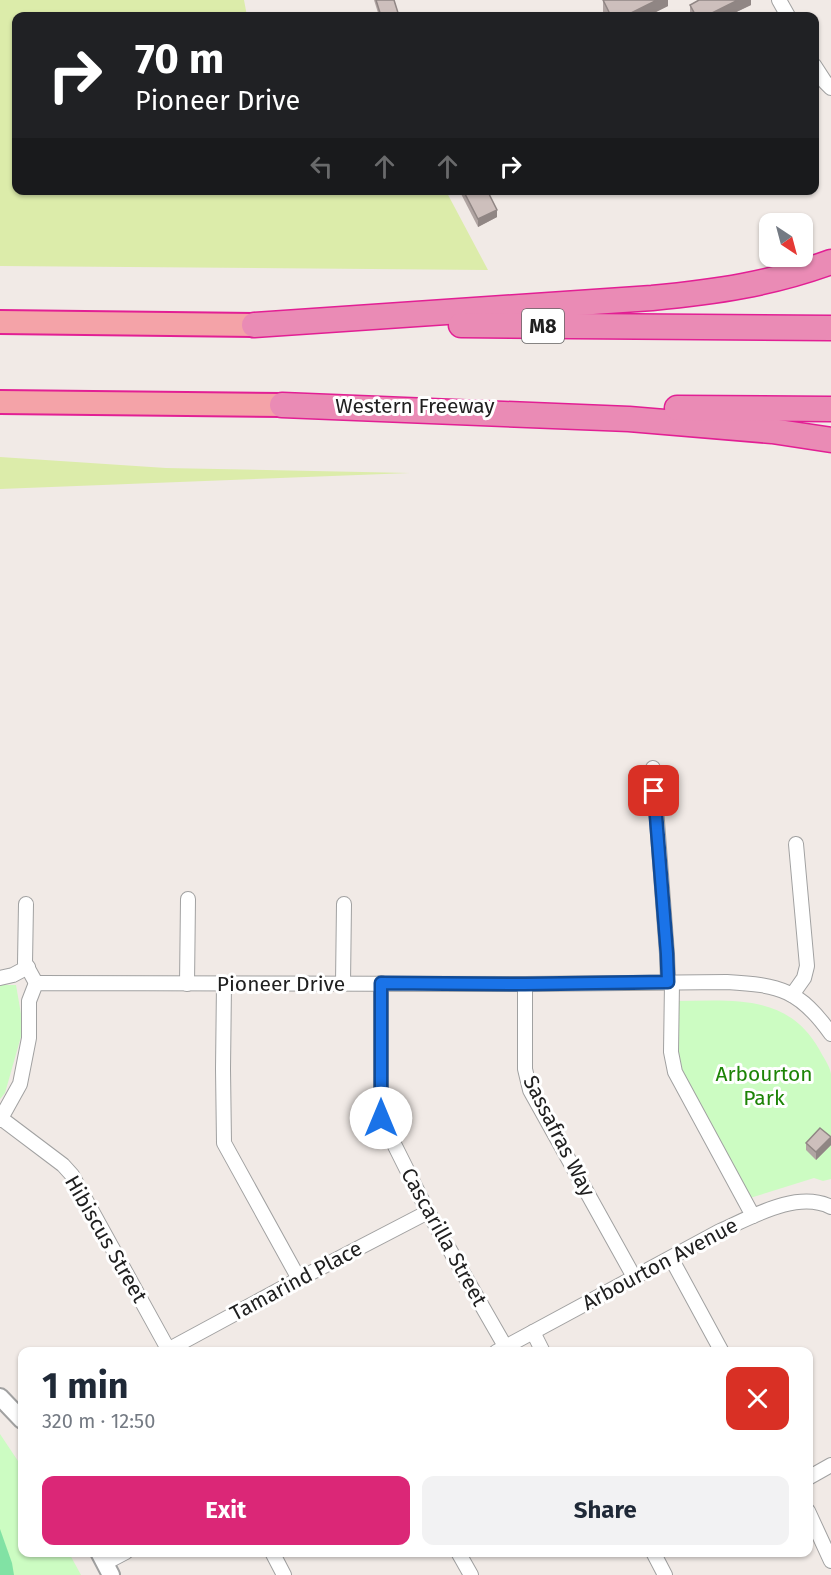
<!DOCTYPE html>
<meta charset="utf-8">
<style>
body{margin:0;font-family:"Fira Sans",sans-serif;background:#f2f2f3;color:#1f2937;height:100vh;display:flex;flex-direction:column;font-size:22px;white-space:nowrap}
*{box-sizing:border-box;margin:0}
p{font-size:20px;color:#747a83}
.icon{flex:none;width:33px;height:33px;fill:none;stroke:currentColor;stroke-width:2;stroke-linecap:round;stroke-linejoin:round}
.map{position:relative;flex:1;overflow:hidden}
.drawer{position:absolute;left:18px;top:1347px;width:795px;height:210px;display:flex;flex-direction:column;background:#fff;border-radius:12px;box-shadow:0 2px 4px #0004}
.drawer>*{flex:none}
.hud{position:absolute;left:12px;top:12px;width:807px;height:183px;border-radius:12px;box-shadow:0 2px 4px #0004;background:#202124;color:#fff;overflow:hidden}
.needle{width:39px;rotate:144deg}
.tools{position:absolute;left:759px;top:213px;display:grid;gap:12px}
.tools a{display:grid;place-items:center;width:54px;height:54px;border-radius:12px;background:#fff;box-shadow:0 2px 4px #0004;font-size:30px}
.pin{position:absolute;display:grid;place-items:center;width:51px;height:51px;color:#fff;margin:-26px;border-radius:12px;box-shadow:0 3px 9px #0006}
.me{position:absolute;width:66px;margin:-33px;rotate:0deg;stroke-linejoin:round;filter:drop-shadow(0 0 4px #0008)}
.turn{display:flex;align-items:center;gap:21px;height:126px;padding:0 24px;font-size:27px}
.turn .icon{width:78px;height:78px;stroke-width:2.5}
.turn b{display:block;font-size:42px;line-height:51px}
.lanes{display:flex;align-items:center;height:57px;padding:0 24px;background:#0003;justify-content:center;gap:30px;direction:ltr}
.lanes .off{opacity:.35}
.round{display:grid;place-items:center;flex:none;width:63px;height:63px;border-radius:12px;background:#f2f2f3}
.overview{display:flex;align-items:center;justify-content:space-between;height:102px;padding:0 24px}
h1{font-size:36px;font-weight:700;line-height:45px}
.button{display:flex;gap:12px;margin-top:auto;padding:12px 24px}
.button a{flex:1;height:69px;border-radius:12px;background:#db2777;color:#fff;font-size:24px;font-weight:700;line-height:69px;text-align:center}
.button a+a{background:#f2f2f3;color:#1f2937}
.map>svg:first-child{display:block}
.grass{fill:#dcecaa}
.park{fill:#ccfcc2}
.pitch{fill:#81e2a4}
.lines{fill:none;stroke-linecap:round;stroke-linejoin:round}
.minor-casing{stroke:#a1a1a1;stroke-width:16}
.tertiary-casing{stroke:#a1a1a1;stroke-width:20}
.trunk-casing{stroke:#e21f94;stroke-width:26}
.motorway-casing{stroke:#e21f94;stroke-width:27}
.minor{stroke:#fff;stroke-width:14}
.tertiary{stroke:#fff;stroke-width:16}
.trunk{stroke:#f4a3a8;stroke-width:22}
.motorway{stroke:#ea8bb5;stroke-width:24}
.wall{fill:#b0a4a2}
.shaded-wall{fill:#908684}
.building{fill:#cdbfbc;stroke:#908684;stroke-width:1.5}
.route-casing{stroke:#114b97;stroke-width:15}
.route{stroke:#1a73e8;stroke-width:10}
.labels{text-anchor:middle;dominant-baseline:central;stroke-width:6;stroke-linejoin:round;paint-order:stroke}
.shield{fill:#fff;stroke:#636363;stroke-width:1.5}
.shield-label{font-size:20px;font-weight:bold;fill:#202020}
.street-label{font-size:21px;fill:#202020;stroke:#fff}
.park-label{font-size:21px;fill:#1d8407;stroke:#fff}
</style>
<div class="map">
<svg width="831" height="1575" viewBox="0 0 831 1575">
<rect width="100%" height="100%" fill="#f1eae6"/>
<!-- grass -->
<g class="grass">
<path d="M 0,0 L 244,0 L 247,16 L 16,16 L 16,190 L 446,191 L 488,270 L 0,266 Z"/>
<path d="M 0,457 L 166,468 L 410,473 L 0,489 Z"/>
</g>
<!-- park -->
<g class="park">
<path d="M 0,985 L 16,985 L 21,1014 L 22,1033 L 5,1093 L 0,1099 Z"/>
<path d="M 676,1001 C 732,1001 787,993 819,1049 C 823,1057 830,1066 831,1074 C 831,1084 831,1095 831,1106 C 831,1130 831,1155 831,1179 L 823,1181 L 814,1178 L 750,1198 L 678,1064 Z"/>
<path d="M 0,1434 L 22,1467 L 22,1552 L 69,1553 L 81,1575 L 0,1575 Z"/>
</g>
<!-- pitch -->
<path class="pitch" d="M 0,1529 L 12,1563 L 14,1575 L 0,1575 Z"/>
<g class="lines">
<!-- minor casing -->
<g class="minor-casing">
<g id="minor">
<path d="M 779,0 L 788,16"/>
<path d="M 814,65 L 825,82 L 831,88"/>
<path d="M 653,768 L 667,954 L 668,982"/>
<path d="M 26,904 L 25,963 L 36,983"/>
<path d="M 0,978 L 13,975 L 28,967"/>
<path d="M 343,983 L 344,904"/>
<path d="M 381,983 L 381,1118 L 428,1212 L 505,1346"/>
<path d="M 672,983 L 671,1052 L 675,1072 L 753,1216"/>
<path d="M 187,984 L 188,899"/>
<path d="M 224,984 L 223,1069 L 224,1143 L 299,1279"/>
<path d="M 525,984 L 525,1069 L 530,1090 L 634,1277"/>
<path d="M 792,995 L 804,978 L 807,966 L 796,844"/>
<path d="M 2,1119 L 63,1165 L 72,1175 L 168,1349"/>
<path d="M 0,1120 L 20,1084 L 29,1038 L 29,1001 L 36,983 L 525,984 L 727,982 C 780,985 800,990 831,1034"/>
<path d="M 671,1258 L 722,1352"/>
<path d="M 533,1332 L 543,1352"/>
<path d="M 164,1352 L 299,1279 L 428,1212"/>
<path d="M 496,1352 L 720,1231 C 752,1217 797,1190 831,1207"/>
<path d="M 808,1478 L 831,1465"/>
<path d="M 808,1511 L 831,1561"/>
<path d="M 272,1552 L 284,1575"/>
<path d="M 458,1552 L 471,1575"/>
<path d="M 653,1552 L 665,1575"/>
<path d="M 105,1563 L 126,1552"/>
</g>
</g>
<!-- tertiary casing -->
<g class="tertiary-casing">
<g id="tertiary">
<path d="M 0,1397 L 22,1420"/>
<path d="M 99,1552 L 111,1575"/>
</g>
</g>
<!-- trunk casing -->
<g class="trunk-casing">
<g id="trunk">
<path d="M 0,322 L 254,325"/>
<path d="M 0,402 L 282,405"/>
</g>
</g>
<!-- motorway casing -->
<g class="motorway-casing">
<g id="motorway">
<path d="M 254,325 L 652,298 C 715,292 771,284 831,262"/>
<path d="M 461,325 L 831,328"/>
<path d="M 282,405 L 629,419 L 772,431 L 831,440"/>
<path d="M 677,408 L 831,409"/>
</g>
</g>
<!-- minor -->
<use href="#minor" class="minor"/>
<!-- tertiary -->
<use href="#tertiary" class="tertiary"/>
<!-- trunk -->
<use href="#trunk" class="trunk"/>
<!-- motorway -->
<use href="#motorway" class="motorway"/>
</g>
<!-- wall -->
<g class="wall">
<path d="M 374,0 L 394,0 L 399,16 L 379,16 Z"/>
<path d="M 603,0 L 668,0 L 668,6 L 648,16 L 605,16 L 603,12 Z"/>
<path d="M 751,0 L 751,5 L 728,16 L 690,16 L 690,5 Z"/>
<path d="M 459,190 L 487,190 L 497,217 L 478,227 Z"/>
<path d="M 806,1143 L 831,1145 L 816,1160 L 806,1150 Z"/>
</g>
<!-- shaded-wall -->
<g class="shaded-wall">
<path d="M 657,0 L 668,0 L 668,6 L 648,16 L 625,16 Z"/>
<path d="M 738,0 L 751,0 L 751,5 L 728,16 L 706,16 Z"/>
<path d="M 497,210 L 497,217 L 478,227 L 478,219 Z"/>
<path d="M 831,1137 L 831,1145 L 816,1160 L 816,1152 Z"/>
</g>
<!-- building -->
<g class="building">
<path d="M 376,0 L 394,0 L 399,16 L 381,16 Z"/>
<path d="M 603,0 L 657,0 L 625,16 L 611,16 Z"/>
<path d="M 699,0 L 738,0 L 706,16 L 696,16 L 690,5 Z"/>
<path d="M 463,190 L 487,190 L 497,210 L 478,219 Z"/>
<path d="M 820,1128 L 831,1137 L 816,1152 L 806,1143 Z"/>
</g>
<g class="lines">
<!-- route casing -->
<g class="route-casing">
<path id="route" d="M 381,1118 L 381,983 L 525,984 L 668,982 L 667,954 L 654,791"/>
</g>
<!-- route -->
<use href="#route" class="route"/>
</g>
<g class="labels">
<!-- shield labels -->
<rect class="shield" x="522" y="309" width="42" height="34" rx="4.5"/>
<g class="shield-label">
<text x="543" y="326">M8</text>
</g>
<!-- street labels -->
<g class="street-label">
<text x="415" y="406">Western Freeway</text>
<text x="281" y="984">Pioneer Drive</text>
<text transform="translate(559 1136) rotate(63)">Sassafras Way</text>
<text transform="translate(444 1237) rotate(61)">Cascarilla Street</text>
<text transform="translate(106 1239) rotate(60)">Hibiscus Street</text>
<text transform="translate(660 1264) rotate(-28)">Arbourton Avenue</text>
<text transform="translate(296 1281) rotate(-28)">Tamarind Place</text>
</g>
<!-- park labels -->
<g class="park-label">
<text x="764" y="1074">Arbourton<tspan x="764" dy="24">Park</tspan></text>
</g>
</g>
</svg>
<div class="tools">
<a><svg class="needle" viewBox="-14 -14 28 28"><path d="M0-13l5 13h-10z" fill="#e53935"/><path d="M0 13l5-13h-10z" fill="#747a83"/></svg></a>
</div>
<div class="pin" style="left:654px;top:791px;background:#d93025"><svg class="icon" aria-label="arrive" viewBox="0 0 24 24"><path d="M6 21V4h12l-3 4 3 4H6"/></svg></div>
<svg class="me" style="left:381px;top:1118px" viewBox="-20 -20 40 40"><circle r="19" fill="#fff"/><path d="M0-13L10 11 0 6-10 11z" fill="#1a73e8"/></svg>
<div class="hud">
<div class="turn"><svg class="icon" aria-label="right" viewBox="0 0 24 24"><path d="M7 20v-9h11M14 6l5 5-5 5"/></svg><div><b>70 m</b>Pioneer Drive</div></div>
<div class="lanes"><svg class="icon off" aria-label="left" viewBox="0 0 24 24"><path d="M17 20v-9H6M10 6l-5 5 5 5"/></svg><svg class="icon off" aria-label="ahead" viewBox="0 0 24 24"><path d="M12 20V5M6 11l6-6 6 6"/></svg><svg class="icon off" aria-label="ahead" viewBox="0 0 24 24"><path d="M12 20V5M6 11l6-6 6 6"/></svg><svg class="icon" aria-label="right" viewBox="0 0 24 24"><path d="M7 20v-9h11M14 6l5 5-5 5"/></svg></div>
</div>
<section class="drawer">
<div class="overview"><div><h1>1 min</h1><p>320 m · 12:50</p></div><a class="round" style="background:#d93025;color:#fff"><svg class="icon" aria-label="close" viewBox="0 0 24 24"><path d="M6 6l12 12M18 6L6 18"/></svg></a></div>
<div class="button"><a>Exit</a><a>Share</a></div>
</section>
</div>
